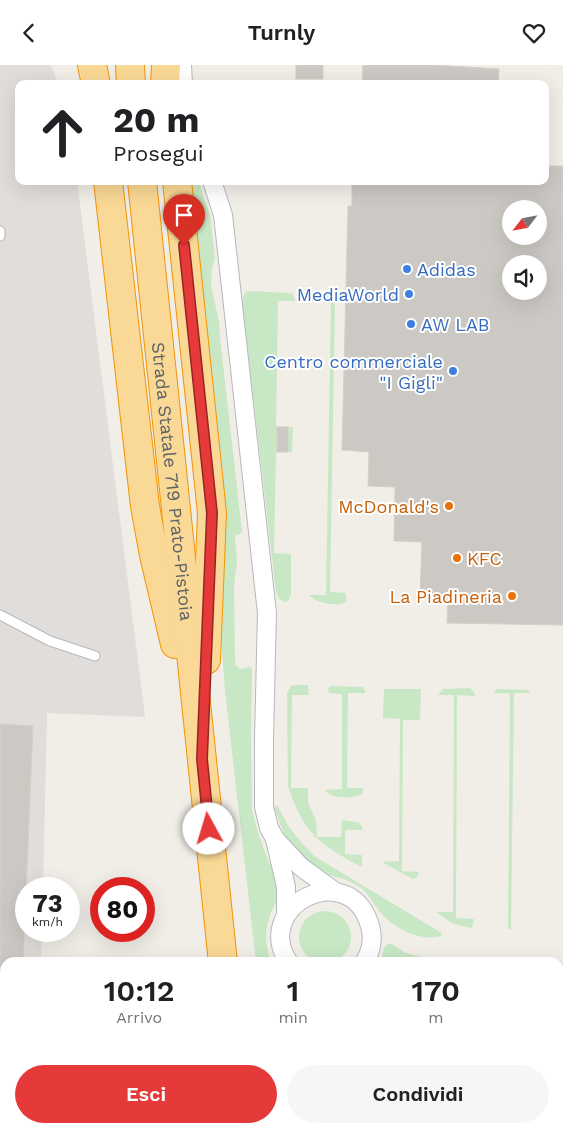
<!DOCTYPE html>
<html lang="it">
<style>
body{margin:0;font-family:"Work Sans",sans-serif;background:#f6f6f6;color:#202124;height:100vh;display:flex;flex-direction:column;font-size:19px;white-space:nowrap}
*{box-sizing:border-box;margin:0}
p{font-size:16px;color:#757577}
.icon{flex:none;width:28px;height:28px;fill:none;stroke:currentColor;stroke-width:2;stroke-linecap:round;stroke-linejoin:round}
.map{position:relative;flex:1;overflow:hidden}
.details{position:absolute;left:0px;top:892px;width:564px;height:176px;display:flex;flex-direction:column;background:#fff;border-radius:15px 15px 0 0;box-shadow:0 5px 20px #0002}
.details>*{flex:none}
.top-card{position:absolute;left:15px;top:15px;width:534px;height:105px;border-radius:10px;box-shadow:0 5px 20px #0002;background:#fff;color:#202124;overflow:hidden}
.needle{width:32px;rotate:238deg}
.controls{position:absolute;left:502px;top:135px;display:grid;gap:10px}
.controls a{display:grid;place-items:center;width:45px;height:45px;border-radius:50%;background:#fff;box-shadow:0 5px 20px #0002;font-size:25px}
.speed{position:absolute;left:15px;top:812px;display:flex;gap:10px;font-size:25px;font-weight:700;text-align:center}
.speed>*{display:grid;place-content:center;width:65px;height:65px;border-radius:50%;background:#fff;box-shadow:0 5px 20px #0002;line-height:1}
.speed small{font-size:12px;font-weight:400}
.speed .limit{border:8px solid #d22;background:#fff;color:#111}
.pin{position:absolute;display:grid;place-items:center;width:42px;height:42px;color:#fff;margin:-51px -21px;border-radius:50% 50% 50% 0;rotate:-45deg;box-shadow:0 0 5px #0007}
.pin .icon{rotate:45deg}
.me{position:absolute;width:55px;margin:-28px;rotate:354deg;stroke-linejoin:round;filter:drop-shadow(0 0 4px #0008)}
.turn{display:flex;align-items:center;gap:18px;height:105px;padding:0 15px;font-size:22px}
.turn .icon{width:65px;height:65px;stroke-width:2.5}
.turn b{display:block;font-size:35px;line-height:42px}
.eta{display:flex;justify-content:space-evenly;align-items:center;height:85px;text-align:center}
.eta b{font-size:30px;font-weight:600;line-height:35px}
.cta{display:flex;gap:10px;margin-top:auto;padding:10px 15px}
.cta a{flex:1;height:58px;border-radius:30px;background:#e6393a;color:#fff;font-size:20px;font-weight:600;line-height:58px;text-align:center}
.cta a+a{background:#f6f6f6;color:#202124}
header{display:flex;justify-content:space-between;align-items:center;height:65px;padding:0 15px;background:#fff;font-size:22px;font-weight:600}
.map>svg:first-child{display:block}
.industrial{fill:#e0ddda}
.green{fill:#c8e7c5;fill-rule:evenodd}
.building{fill:#ccc9c4;stroke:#d5cfc6;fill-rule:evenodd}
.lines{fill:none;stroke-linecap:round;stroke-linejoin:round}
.lane-casing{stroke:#b5b8bc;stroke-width:11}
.street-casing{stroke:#b5b8bc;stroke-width:20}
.highway-casing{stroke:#f29406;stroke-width:30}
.lane{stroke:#fff;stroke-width:9}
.street{stroke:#fff;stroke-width:18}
.highway{stroke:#fad895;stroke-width:28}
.route-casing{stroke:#962526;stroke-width:12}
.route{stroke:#e6393a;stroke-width:9}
.shop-dot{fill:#3f7fe0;stroke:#fff;stroke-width:2}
.food-dot{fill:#e8710a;stroke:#fff;stroke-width:2}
.labels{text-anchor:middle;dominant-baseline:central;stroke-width:4;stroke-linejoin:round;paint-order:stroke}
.shop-label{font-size:18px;fill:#366cbe;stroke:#fff;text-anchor:start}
.street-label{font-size:18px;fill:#5f6367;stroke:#fff}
.food-label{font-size:18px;fill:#c56008;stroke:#fff;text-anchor:end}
</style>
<header><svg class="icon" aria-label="back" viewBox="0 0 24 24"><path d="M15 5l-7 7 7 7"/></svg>Turnly<svg class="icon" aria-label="heart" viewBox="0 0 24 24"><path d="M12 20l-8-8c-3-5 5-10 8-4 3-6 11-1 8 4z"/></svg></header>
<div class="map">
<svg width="563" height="1068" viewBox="0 0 563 1068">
<rect width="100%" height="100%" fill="#f1eee8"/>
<!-- industrial -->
<path class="industrial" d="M 0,0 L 50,0 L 59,19 L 19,19 L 19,116 L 77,116 L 145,652 L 47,648 L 43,824 L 26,824 L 26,866 L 42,866 L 41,897 L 5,898 L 5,1064 L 37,1064 L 37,1068 L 0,1068 Z"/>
<!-- green -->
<g class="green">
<path d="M 187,116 L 198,116 L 210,149 L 215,194 L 212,203 L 211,220 L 219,257 L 220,273 L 242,466 L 241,469 L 236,470 L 235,472 L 237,496 L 234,520 L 235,595 L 236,600 L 240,604 L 251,602 L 252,605 L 251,671 L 252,745 L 259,771 L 280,826 C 278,834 274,840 271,848 C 264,865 265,880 271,897 L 256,897 L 225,626 Z"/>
<path d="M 248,226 L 290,228 L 293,229 L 295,236 L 278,236 L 276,361 L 293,362 L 292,387 L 276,387 L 274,488 L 291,489 L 291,529 L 288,536 L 285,537 L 279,534 L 276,527 L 242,235 L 245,228 ZM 277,362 L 288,362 L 288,387 L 277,386 Z"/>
<path d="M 319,228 L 331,229 L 335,236 L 330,527 L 346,528 L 346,537 C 337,542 315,538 309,530 L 326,530 L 331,235 L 314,234 L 315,230 Z"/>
<path d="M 294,620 L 308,620 L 309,630 L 292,630 L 291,723 L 308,723 L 308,738 L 316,755 L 317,772 L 341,772 L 342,755 L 360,758 L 363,765 L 345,765 L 345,789 L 362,790 L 362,802 C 320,780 303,768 288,721 L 287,629 L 291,621 Z"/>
<path d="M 331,621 L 362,622 L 365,625 L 365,628 L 348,628 L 347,723 L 364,723 L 362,729 C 354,734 329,734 325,725 L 342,724 L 342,629 L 329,628 L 328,623 Z"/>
<path d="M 470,623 L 472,625 L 476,631 L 457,630 L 456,853 L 474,854 L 472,862 L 470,863 L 452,858 L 436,847 L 453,847 L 454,630 L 438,630 L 443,624 Z"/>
<path d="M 384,624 L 421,624 L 420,655 L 403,655 L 402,806 L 419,807 L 417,812 L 413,814 L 382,797 L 399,796 L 400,654 L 383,653 Z"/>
<path d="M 498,624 L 528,625 L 531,628 L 514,628 L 511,864 L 508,864 L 510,628 L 493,628 Z"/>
<path d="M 277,740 L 289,762 L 300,776 L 314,791 L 440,867 L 442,869 L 441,871 C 420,877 394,863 380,847 C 373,838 368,827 358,821 C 349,815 339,813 329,810 C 315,805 301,795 292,783 C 284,773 280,757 275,745 L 275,742 Z"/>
<circle cx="325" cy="872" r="26"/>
<path d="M 390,878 L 406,888 L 421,892 L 420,894 L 399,894 L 389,897 L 380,897 L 385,881 Z"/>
<path d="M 562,890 L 563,1068 L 560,1068 Z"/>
<path d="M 284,1064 L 312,1064 L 313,1068 L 285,1068 Z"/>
<rect x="432" y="1064" width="39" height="4"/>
</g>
<!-- building -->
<g class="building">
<rect x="296" y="0" width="27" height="14"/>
<path d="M 363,0 L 433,0 L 499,4 L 498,19 L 362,19 Z"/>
<path d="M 545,101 L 563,101 L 563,560 L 447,558 L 448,531 L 420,530 L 422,477 L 394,476 L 395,422 L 368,421 L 369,387 L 342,385 L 348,141 L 352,141 L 352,116 L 545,116 ZM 511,144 L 539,144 L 539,171 L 511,171 ZM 511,199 L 539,199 L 539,226 L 511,226 Z"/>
<rect x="277" y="362" width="11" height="25"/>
<path d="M 0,659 L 33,661 L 23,898 L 5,898 L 5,931 L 0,930 Z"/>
</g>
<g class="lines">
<!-- lane casing -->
<g class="lane-casing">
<g id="lane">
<path d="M 0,166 L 0,171"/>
<path d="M 0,550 L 50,576 L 95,591"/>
</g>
</g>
<!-- street casing -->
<g class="street-casing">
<g id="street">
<path d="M 182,0 L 183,19"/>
<path d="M 212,116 L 223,150 L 267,548 L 264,674 L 264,742 L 269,763 L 275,774 L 286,822 L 286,849"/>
<path d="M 275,774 L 301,802 L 334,826"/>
<path d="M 289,898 C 251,840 348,793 369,858 C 374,871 372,886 364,898"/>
<path d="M 333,1064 L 334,1068"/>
</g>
</g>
<!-- highway casing -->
<g class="highway-casing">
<g id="highway">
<path d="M 92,0 L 96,19"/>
<path d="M 130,0 L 131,19"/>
<path d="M 165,19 L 166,0"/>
<path d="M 108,116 L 145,441 L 154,490 L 175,579"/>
<path id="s1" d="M 142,116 L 223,898"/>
<path d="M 177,116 L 212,448 L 206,595"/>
<path d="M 240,1064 L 241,1068"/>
<path d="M 274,1064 L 275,1068"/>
<path d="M 212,1068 L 212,1064"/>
</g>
</g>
<!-- lane -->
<use href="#lane" class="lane"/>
<!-- street -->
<use href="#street" class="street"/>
<!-- highway -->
<use href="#highway" class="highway"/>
</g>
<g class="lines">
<!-- route casing -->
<g class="route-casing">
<path id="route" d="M 184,180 L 212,448 L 202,694 L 209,764"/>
</g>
<!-- route -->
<use href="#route" class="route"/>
</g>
<!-- markers -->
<g class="shop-dot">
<circle cx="407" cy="204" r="5"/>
<circle cx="409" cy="229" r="5"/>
<circle cx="411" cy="259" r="5"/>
<circle cx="453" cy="306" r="5"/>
</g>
<g class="food-dot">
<circle cx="449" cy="441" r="5"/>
<circle cx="457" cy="493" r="5"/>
<circle cx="512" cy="531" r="5"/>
</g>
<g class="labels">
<!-- shop labels -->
<g class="shop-label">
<text x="417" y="204">Adidas</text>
<text x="399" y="229" text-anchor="end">MediaWorld</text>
<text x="421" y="259">AW LAB</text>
<text x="443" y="296" text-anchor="end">Centro commerciale<tspan x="443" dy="21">"I Gigli"</tspan></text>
</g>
<!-- street labels -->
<g class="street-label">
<text stroke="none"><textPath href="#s1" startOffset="302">Strada Statale 719 Prato-Pistoia</textPath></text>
</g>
<!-- food labels -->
<g class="food-label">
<text x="439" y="441">McDonald's</text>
<text x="467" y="493" text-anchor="start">KFC</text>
<text x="502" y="531">La Piadineria</text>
</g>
</g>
</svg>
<div class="controls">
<a><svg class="needle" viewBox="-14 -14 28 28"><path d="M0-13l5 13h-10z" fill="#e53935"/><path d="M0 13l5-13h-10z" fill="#757577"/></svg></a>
<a><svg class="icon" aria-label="sound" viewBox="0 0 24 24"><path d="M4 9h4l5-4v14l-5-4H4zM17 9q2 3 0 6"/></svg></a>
</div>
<div class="speed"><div>73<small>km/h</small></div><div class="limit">80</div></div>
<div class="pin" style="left:184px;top:180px;background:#d93025"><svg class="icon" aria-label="arrive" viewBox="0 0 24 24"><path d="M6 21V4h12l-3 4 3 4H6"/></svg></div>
<svg class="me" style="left:209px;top:764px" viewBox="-20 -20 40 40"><circle r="19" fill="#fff"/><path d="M0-13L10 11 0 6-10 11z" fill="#e6393a"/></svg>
<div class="top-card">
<div class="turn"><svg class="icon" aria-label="ahead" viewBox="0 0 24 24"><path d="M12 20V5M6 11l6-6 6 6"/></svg><div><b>20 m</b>Prosegui</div></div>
</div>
<section class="details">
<div class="eta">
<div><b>10:12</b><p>Arrivo</p></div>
<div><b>1</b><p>min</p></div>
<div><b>170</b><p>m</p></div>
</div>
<div class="cta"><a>Esci</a><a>Condividi</a></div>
</section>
</div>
